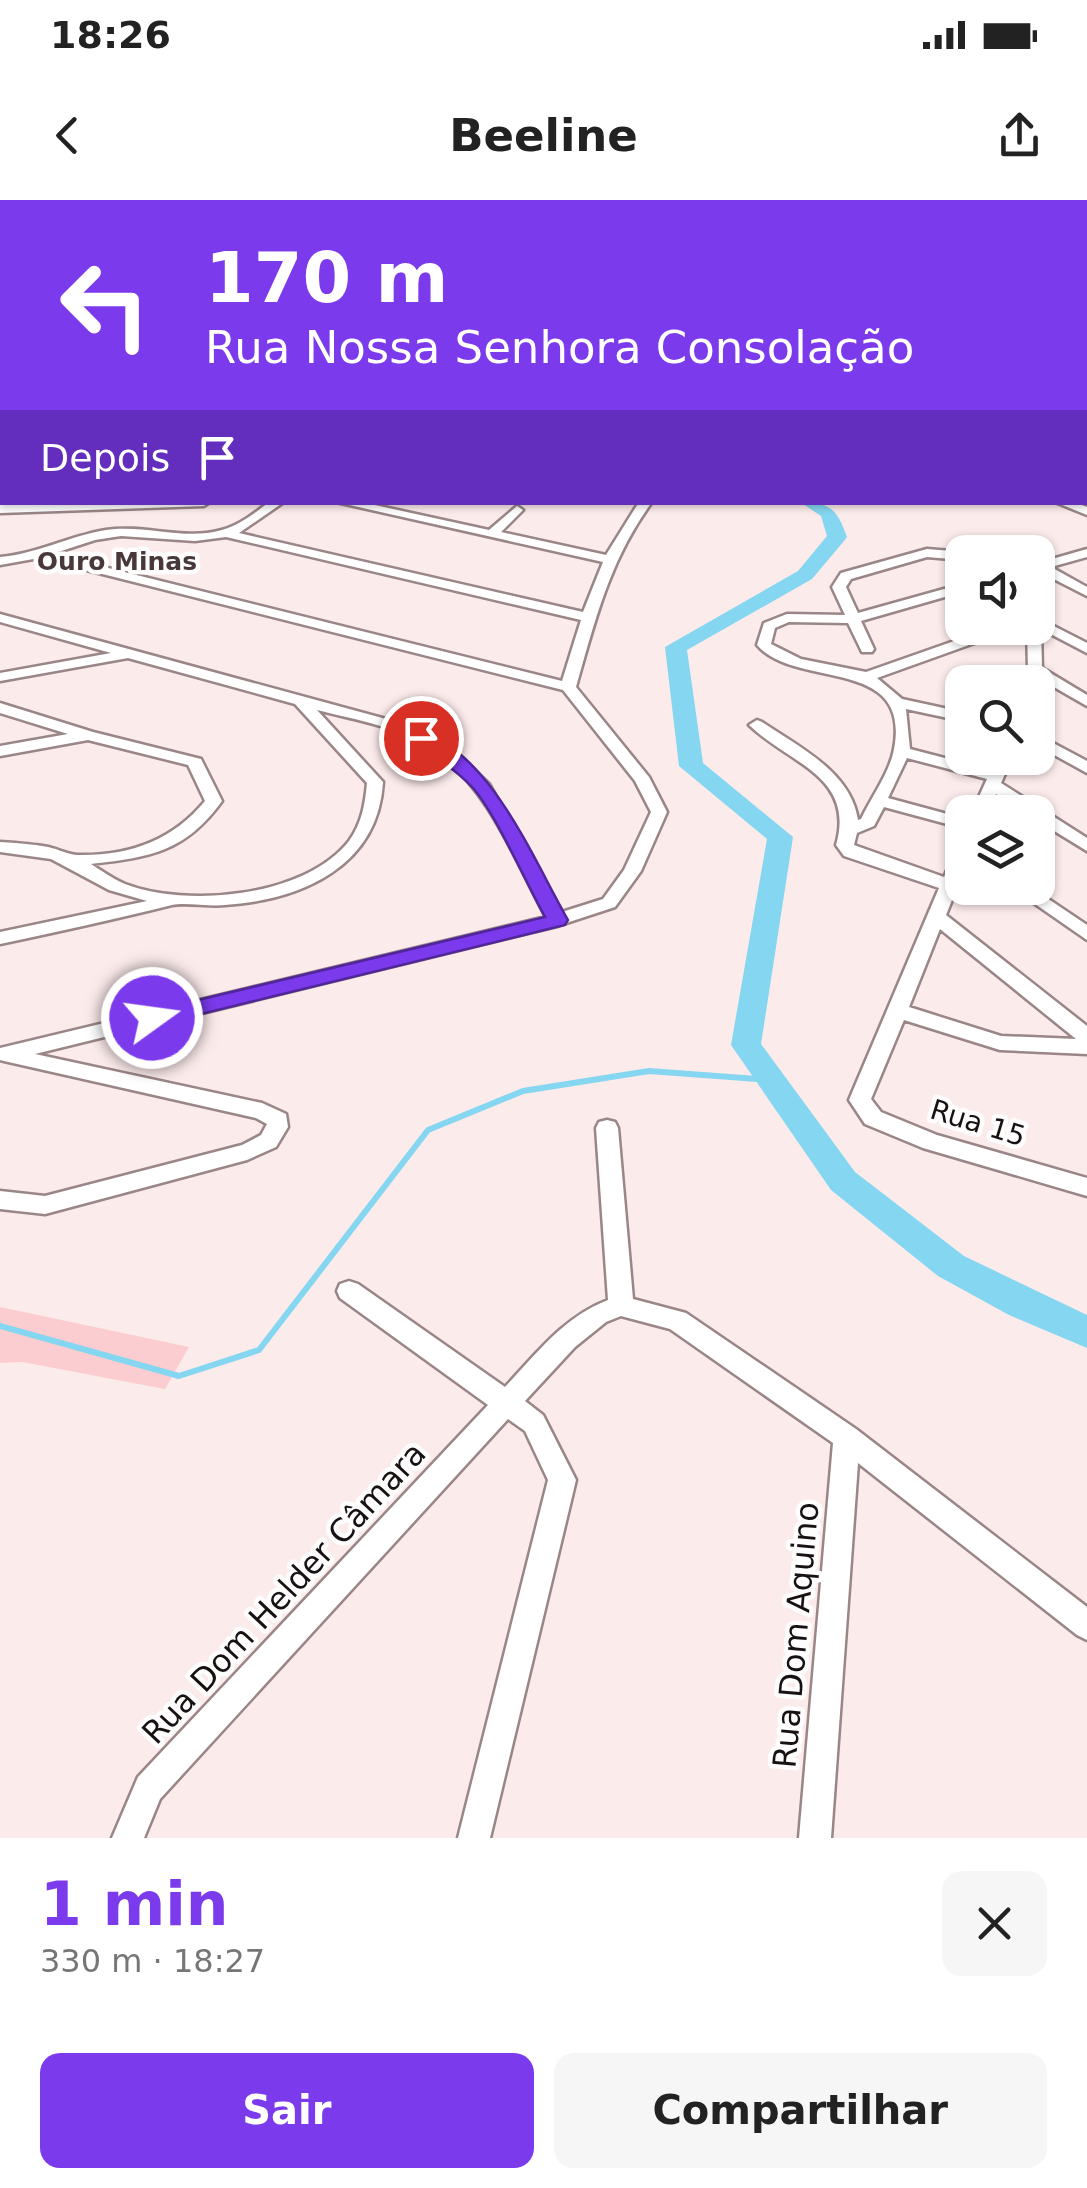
<!DOCTYPE html>
<html lang="pt">
<meta charset="utf-8">
<style>
body{margin:0;font-family:"DejaVu Sans",sans-serif;background:#f6f6f6;color:#222;height:100vh;display:flex;flex-direction:column;font-size:38px;white-space:nowrap}
*{box-sizing:border-box;margin:0}
p{font-size:32px;color:#767676}
.icon{flex:none;width:55px;height:55px;fill:none;stroke:currentColor;stroke-width:2;stroke-linecap:round;stroke-linejoin:round}
.map{position:relative;height:1638px;overflow:hidden}
.sheet{display:flex;flex-direction:column;background:#fff;flex:1}
.sheet>*{flex:none}
.top-card{position:absolute;left:0px;top:0px;width:1088px;height:305px;box-shadow:0 2px 8px #0004;background:#7c3aed;color:#fff;overflow:hidden}
.buttons{position:absolute;left:945px;top:335px;display:grid;gap:20px}
.buttons a{display:grid;place-items:center;width:110px;height:110px;border-radius:20px;background:#fff;box-shadow:0 2px 8px #0004;font-size:50px}
.pin{position:absolute;display:grid;place-items:center;width:85px;height:85px;color:#fff;margin:-42px;border:5px solid #fff;border-radius:50%;box-shadow:0 2px 10px #0007}
.me{position:absolute;width:110px;margin:-55px;rotate:76deg;stroke-linejoin:round;filter:drop-shadow(0 0 8px #0008)}
.turn{display:flex;align-items:center;gap:35px;height:210px;padding:0 40px;font-size:45px}
.turn .icon{width:130px;height:130px;stroke-width:2.5}
.turn b{display:block;font-size:70px;line-height:85px}
.then{display:flex;align-items:center;height:95px;padding:0 40px;background:#0003;gap:20px;font-size:38px}
.round{display:grid;place-items:center;flex:none;width:105px;height:105px;border-radius:20px;background:#f6f6f6}
.headline{display:flex;align-items:center;justify-content:space-between;height:170px;padding:0 40px}
h1{font-size:60px;font-weight:600;line-height:75px;color:#7c3aed}
.primary-button{display:flex;gap:20px;margin-top:auto;padding:20px 40px}
.primary-button a{flex:1;height:115px;border-radius:20px;background:#7c3aed;color:#fff;font-size:40px;font-weight:600;line-height:115px;text-align:center}
.primary-button a+a{background:#f6f6f6;color:#222}
.status{display:flex;justify-content:space-between;align-items:center;height:70px;padding:0 50px;background:#fff;direction:ltr}
.status svg{height:28px;fill:currentColor}
header{display:flex;justify-content:space-between;align-items:center;height:130px;padding:0 40px;background:#fff;font-size:45px;font-weight:600}
.map>svg:first-child{display:block}
.green{fill:#fbcdd0}
.lines{fill:none;stroke-linecap:round;stroke-linejoin:round}
.stream{stroke:#85d6f0;stroke-width:6}
.river{fill:#85d6f0;fill-rule:evenodd}
.minor-casing{stroke:#9a8687;stroke-width:5}
.tertiary-casing{stroke:#9a8687;stroke-width:5}
.trunk-casing{stroke:#d1cfcf;stroke-width:6}
.minor{fill:#fff;fill-rule:evenodd}
.tertiary{fill:#fff;fill-rule:evenodd}
.trunk{fill:#57b0c8;fill-rule:evenodd}
.route{fill:#7c3aed;stroke:#51269a;stroke-width:2.5}
.labels{text-anchor:middle;dominant-baseline:central;stroke-width:9;stroke-linejoin:round;paint-order:stroke}
.far-neighbourhood-label{font-size:25px;font-weight:bold;fill:#493839;stroke:#fdfdfd}
.street-label{font-size:28px;fill:#181111;stroke:#fdfdfd}
.near-street-label{font-size:32px;fill:#181111;stroke:#fdfdfd}
</style>
<div class="status"><b>18:26</b><svg viewBox="0 0 49 12"><path d="M0 12V9h3v3zM5 12V6h3v6zM10 12V3h3v9zM15 12V0h3v12zM26 1h20v11H26zM47 4h2v5h-2z"/></svg></div>
<header><svg class="icon" aria-label="back" viewBox="0 0 24 24"><path d="M15 5l-7 7 7 7"/></svg>Beeline<svg class="icon" aria-label="share" viewBox="0 0 24 24"><path d="M12 15V3M7 8l5-5 5 5M5 13v7h14v-7"/></svg></header>
<div class="map">
<svg width="1087" height="1638" viewBox="0 0 1087 1638">
<rect width="100%" height="100%" fill="#fcebeb"/>
<!-- green -->
<path class="green" d="M 0,1107 L 189,1147 L 165,1189 L 22,1162 L 0,1163 Z"/>
<g class="lines">
<!-- stream -->
<path class="stream" d="M 0,1126 L 179,1176 L 259,1150 L 428,930 L 523,891 L 649,871 L 772,880"/>
<!-- river -->
<g class="river">
<path d="M 195,0 L 210,0 L 212,2 L 197,2 Z"/>
<path d="M 800,302 C 830,302 837,309 847,337 L 844,341 L 812,379 L 687,450 L 703,563 L 793,637 L 761,844 L 855,972 L 964,1056 L 1087,1115 L 1087,1148 L 1009,1115 L 938,1076 L 831,990 L 731,845 L 767,639 L 679,566 L 665,447 L 798,371 L 827,336 L 821,316 Z"/>
</g>
<!-- minor casing -->
<g class="minor-casing">
<g id="minor">
<path d="M 425,0 L 434,0 L 436,2 L 428,2 Z"/>
<path d="M 471,0 L 481,0 L 483,2 L 474,2 Z"/>
<rect x="1085" y="9" width="2" height="4"/>
<rect x="0" y="14" width="2" height="4"/>
<rect x="1085" y="33" width="2" height="5"/>
<rect x="0" y="37" width="2" height="4"/>
<path d="M 0,58 L 2,59 L 2,63 L 0,64 Z"/>
<path d="M 1087,62 L 1087,68 L 1085,69 L 1085,63 Z"/>
<path d="M 2,78 L 2,85 L 0,86 L 0,79 Z"/>
<path d="M 1085,94 L 1087,95 L 1087,102 L 1085,101 Z"/>
<rect x="0" y="105" width="2" height="6"/>
<path d="M 1085,126 L 1087,127 L 1087,133 L 1085,132 Z"/>
<rect x="0" y="141" width="2" height="6"/>
<path d="M 2,155 L 2,161 L 0,162 L 0,156 Z"/>
<rect x="1085" y="187" width="2" height="6"/>
<rect x="1085" y="211" width="2" height="6"/>
<rect x="0" y="225" width="2" height="7"/>
<rect x="1085" y="247" width="2" height="6"/>
<rect x="1085" y="272" width="2" height="8"/>
<path d="M 0,279 L 2,280 L 2,287 L 0,287 Z"/>
<path d="M 83,302 L 210,302 L 204,306 L 0,313 L 0,305 Z"/>
<path d="M 269,302 L 284,302 L 239,333 L 583,412 L 603,362 L 336,302 L 361,302 L 489,330 L 517,306 L 523,310 L 501,332 L 606,355 L 639,302 L 652,302 C 610,359 595,420 576,487 L 649,577 L 667,612 L 641,671 L 615,707 L 557,726 L 35,854 L 262,903 L 286,914 L 288,927 L 276,947 L 247,960 L 45,1014 L 0,1009 L 0,991 L 45,996 L 242,945 L 261,935 L 267,924 L 256,918 L 4,861 L 0,860 L 0,848 L 546,717 C 515,660 489,588 434,550 C 401,527 356,520 317,510 L 383,582 C 378,667 301,700 225,705 C 209,707 186,702 172,705 C 116,719 57,732 0,744 L 0,732 L 147,701 L 109,690 L 51,659 L 0,652 L 0,642 C 16,643 32,644 48,647 C 58,649 69,655 78,655 C 130,656 173,640 205,601 L 188,565 L 88,540 L 0,556 L 0,546 L 68,534 L 0,513 L 0,503 L 93,532 L 201,559 L 222,601 C 185,652 151,657 91,664 C 102,671 113,679 125,684 C 188,708 305,697 349,641 C 362,623 365,604 367,583 L 295,504 L 128,458 L 0,481 L 0,473 L 111,453 L 0,422 L 0,414 L 408,525 L 446,544 L 489,584 L 562,712 L 603,699 L 624,670 L 651,612 L 635,581 L 563,490 L 39,358 L 0,365 L 0,357 C 37,354 69,336 106,330 C 144,324 185,341 222,330 C 240,325 255,313 269,302 ZM 121,336 L 195,341 L 226,337 L 581,420 L 562,481 L 52,354 L 95,340 Z"/>
<path d="M 1055,302 L 1074,302 L 1087,307 L 1087,315 Z"/>
<path d="M 927,349 L 964,352 L 962,360 L 927,357 L 851,379 L 846,387 L 858,413 L 962,384 L 962,392 L 861,421 L 874,449 L 872,452 L 862,452 L 848,423 L 789,422 L 775,428 L 771,444 L 801,459 L 866,472 L 991,428 L 1010,428 L 1008,431 L 877,478 L 902,499 L 962,512 L 962,521 L 906,509 L 910,549 L 991,570 L 996,558 L 1012,558 L 1001,583 L 1087,638 L 1087,651 L 1038,621 L 1038,612 L 1025,612 L 996,594 L 988,612 L 972,612 L 987,579 L 907,558 L 888,598 L 962,618 L 962,628 L 884,607 L 874,626 L 857,633 L 854,645 L 944,677 L 956,651 L 962,650 L 962,675 L 946,715 L 1087,826 L 1087,854 L 1000,850 L 904,820 L 871,899 L 881,912 L 937,935 L 1087,978 L 1087,996 L 923,948 L 865,924 L 849,900 L 939,688 L 844,656 L 836,645 C 856,576 788,563 749,525 L 757,520 L 762,522 C 799,547 851,572 858,620 L 861,619 C 871,598 890,572 894,549 C 912,455 795,490 757,445 L 764,423 L 787,414 L 845,415 L 832,387 L 841,373 ZM 940,729 L 1076,839 L 1001,836 L 909,807 Z"/>
<path d="M 1087,349 L 1087,357 L 1051,367 L 1087,387 L 1087,396 L 1038,371 L 1038,363 Z"/>
<path d="M 1038,418 L 1087,443 L 1087,453 L 1041,429 L 1042,468 L 1087,495 L 1087,506 L 1040,479 L 1038,484 L 1025,481 L 1028,470 L 1027,428 L 1038,428 Z"/>
<path d="M 1038,535 L 1087,561 L 1087,573 L 1038,546 Z"/>
<path d="M 1012,688 L 1032,688 L 1087,725 L 1087,740 Z"/>
<path d="M 607,920 L 615,922 L 618,928 L 633,1099 L 686,1113 L 856,1229 L 1087,1407 L 1087,1440 L 1077,1435 L 858,1263 L 831,1638 L 799,1638 L 833,1243 L 670,1129 L 621,1116 L 606,1122 L 575,1147 L 525,1201 L 543,1215 L 576,1280 L 490,1638 L 458,1638 L 548,1280 L 525,1231 L 508,1219 L 160,1599 L 144,1638 L 112,1638 L 138,1577 L 488,1205 L 340,1098 L 337,1091 L 340,1084 L 349,1081 L 358,1084 L 505,1187 C 536,1154 565,1116 608,1100 L 596,928 L 599,922 Z"/>
</g>
</g>
<!-- tertiary casing -->
<g class="tertiary-casing">
<path id="tertiary" d="M 520,0 L 532,0 L 534,2 L 523,2 Z"/>
</g>
<!-- trunk casing -->
<g class="trunk-casing">
<g id="trunk">
<path d="M 278,0 L 296,0 L 297,2 L 280,2 Z"/>
<rect x="1085" y="172" width="2" height="10"/>
</g>
</g>
<!-- minor -->
<use href="#minor" class="minor"/>
<!-- tertiary -->
<use href="#tertiary" class="tertiary"/>
<!-- trunk -->
<use href="#trunk" class="trunk"/>
</g>
<!-- route -->
<path class="route" d="M 421,532 C 491,553 534,661 568,720 L 565,725 L 152,826 L 144,824 L 140,818 L 152,811 L 545,717 C 526,683 495,612 472,587 C 454,567 430,555 412,538 Z"/>
<g class="labels">
<!-- far-neighbourhood labels -->
<g class="far-neighbourhood-label">
<text x="117" y="361">Ouro Minas</text>
</g>
<!-- street labels -->
<g class="street-label">
<text transform="translate(978 923) rotate(17)">Rua 15</text>
</g>
<!-- near-street labels -->
<g class="near-street-label">
<text transform="translate(284 1393) rotate(-47)">Rua Dom Helder Câmara</text>
<text transform="translate(796 1435) rotate(-85)">Rua Dom Aquino</text>
</g>
</g>
</svg>
<div class="buttons">
<a><svg class="icon" aria-label="sound" viewBox="0 0 24 24"><path d="M4 9h4l5-4v14l-5-4H4zM17 9q2 3 0 6"/></svg></a>
<a><svg class="icon" aria-label="search" viewBox="0 0 24 24"><circle cx="10" cy="10" r="6"/><path d="M15 15l6 6"/></svg></a>
<a><svg class="icon" aria-label="layers" viewBox="0 0 24 24"><path d="M12 4l9 5-9 5-9-5zM3 14l9 5 9-5"/></svg></a>
</div>
<div class="pin" style="left:421px;top:538px;background:#d93025"><svg class="icon" aria-label="arrive" viewBox="0 0 24 24"><path d="M6 21V4h12l-3 4 3 4H6"/></svg></div>
<svg class="me" style="left:152px;top:818px" viewBox="-20 -20 40 40"><circle r="17" fill="#7c3aed" stroke="#fff" stroke-width="3"/><path d="M0-11L8 9 0 5-8 9z" fill="#fff"/></svg>
<div class="top-card">
<div class="turn"><svg class="icon" aria-label="left" viewBox="0 0 24 24"><path d="M17 20v-9H6M10 6l-5 5 5 5"/></svg><div><b>170 m</b>Rua Nossa Senhora Consolação</div></div>
<div class="then">Depois<svg class="icon" aria-label="arrive" viewBox="0 0 24 24"><path d="M6 21V4h12l-3 4 3 4H6"/></svg></div>
</div>
</div>
<section class="sheet">
<div class="headline"><div><h1>1 min</h1><p>330 m · 18:27</p></div><a class="round"><svg class="icon" aria-label="close" viewBox="0 0 24 24"><path d="M6 6l12 12M18 6L6 18"/></svg></a></div>
<div class="primary-button"><a>Sair</a><a>Compartilhar</a></div>
</section>
